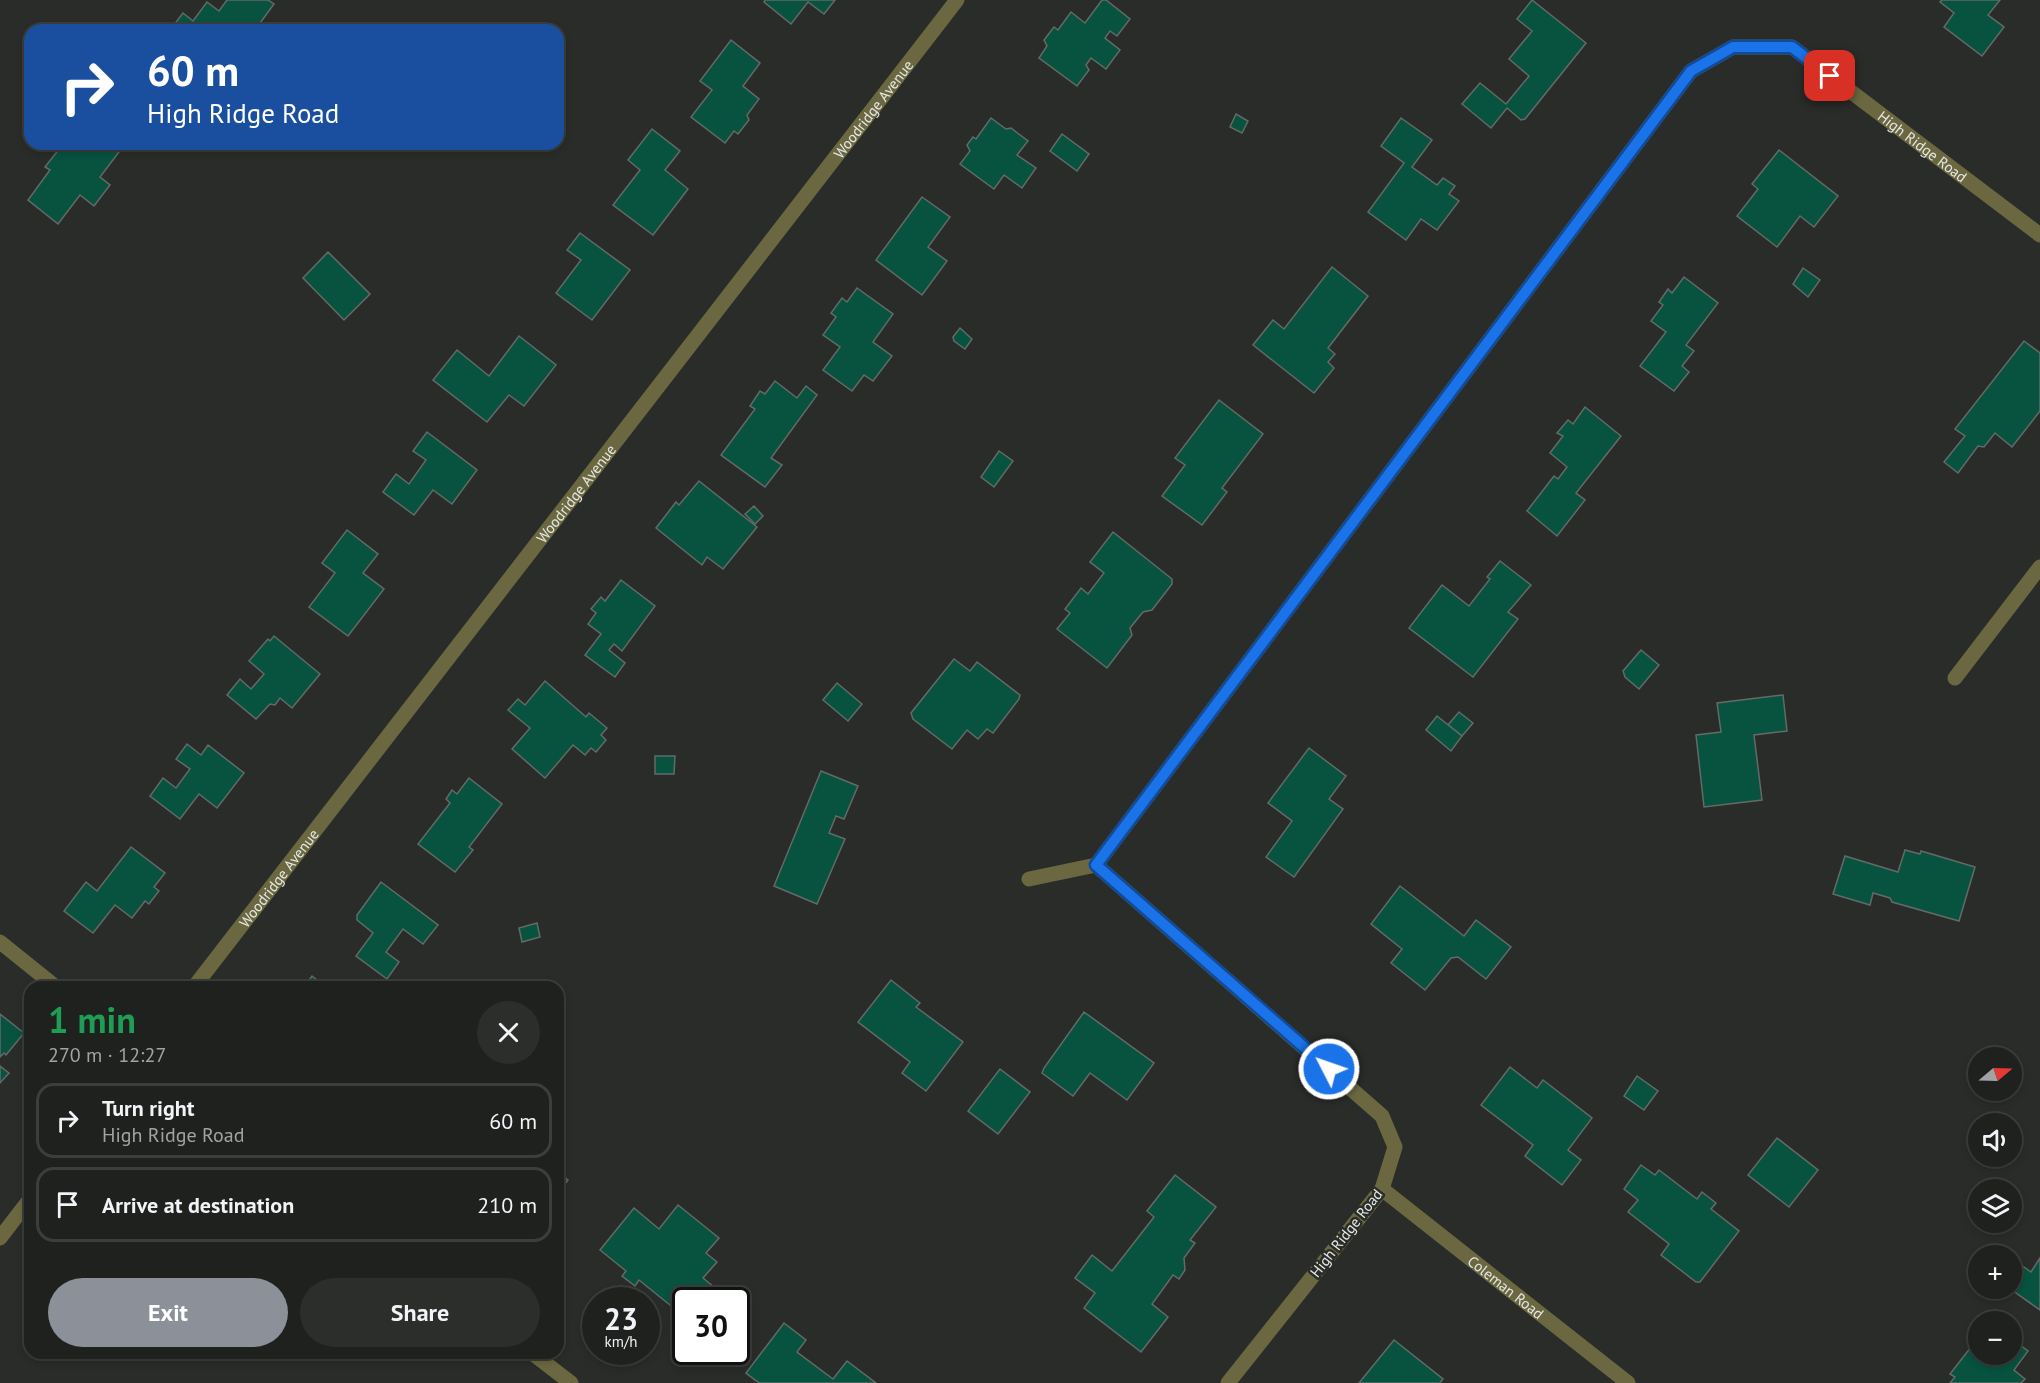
<!DOCTYPE html>
<meta charset="utf-8">
<style>
body{margin:0;font-family:"PT Sans",sans-serif;background:#2c2e2b;color:#f1f3f6;height:100vh;display:flex;flex-direction:column;font-size:22px;white-space:nowrap}
*{box-sizing:border-box;margin:0}
p{font-size:20px;color:#a1a3a4}
.icon{flex:none;width:33px;height:33px;fill:none;stroke:currentColor;stroke-width:2;stroke-linecap:round;stroke-linejoin:round}
.map{position:relative;flex:1;overflow:hidden}
.drawer{position:absolute;left:24px;top:981px;width:540px;height:378px;display:flex;flex-direction:column;background:#1f211e;border-radius:18px;box-shadow:0 3px 9px #0003,0 0 0 2px #3c3e3c}
.drawer>*{flex:none}
.banner{position:absolute;left:24px;top:24px;width:540px;height:126px;border-radius:18px;box-shadow:0 3px 9px #0003,0 0 0 2px #3c3e3c;background:#1a4fa0;color:#fff;overflow:hidden}
.needle{width:39px;rotate:71deg}
.tools{position:absolute;left:1968px;top:1047px;display:grid;gap:12px}
.tools a{display:grid;place-items:center;width:54px;height:54px;border-radius:50%;background:#1f211e;box-shadow:0 3px 9px #0003,0 0 0 2px #3c3e3c;font-size:30px}
.speed{position:absolute;left:582px;top:1287px;display:flex;gap:12px;font-size:30px;font-weight:700;text-align:center}
.speed>*{display:grid;place-content:center;width:78px;height:78px;border-radius:50%;background:#1f211e;box-shadow:0 3px 9px #0003,0 0 0 2px #3c3e3c;line-height:1}
.speed small{font-size:15px;font-weight:400}
.speed .limit{border:3px solid #111;border-radius:9px;background:#fff;color:#111}
.pin{position:absolute;display:grid;place-items:center;width:51px;height:51px;color:#fff;margin:-26px;border-radius:12px;box-shadow:0 3px 9px #0006}
.me{position:absolute;width:66px;margin:-33px;rotate:311deg;stroke-linejoin:round;filter:drop-shadow(0 0 4px #0008)}
.turn{display:flex;align-items:center;gap:21px;height:126px;padding:0 24px;font-size:27px}
.turn .icon{width:78px;height:78px;stroke-width:2.5}
.turn b{display:block;font-size:42px;line-height:51px}
.round{display:grid;place-items:center;flex:none;width:63px;height:63px;border-radius:32px;background:#2c2e2b}
.headline{display:flex;align-items:center;justify-content:space-between;height:102px;padding:0 24px}
h1{font-size:36px;font-weight:700;line-height:45px;color:#1e9e55}
.button{display:flex;gap:12px;margin-top:auto;padding:12px 24px}
.button a{flex:1;height:69px;border-radius:36px;background:#8c9099;color:#fff;font-size:24px;font-weight:700;line-height:69px;text-align:center}
.button a+a{background:#2c2e2b;color:#f1f3f6}
ul{padding:0;list-style:none}
li{display:flex;align-items:center;gap:18px;height:75px;margin:0 12px 9px;padding:0 12px;border:3px solid #3c3e3c;border-radius:18px}
li div{flex:1}
li b{display:block;font-size:22px}
li em{font-style:normal}
.map>svg:first-child{display:block}
.building{fill:#075340;stroke:#636a67;stroke-width:1.5}
.lines{fill:none;stroke-linecap:round;stroke-linejoin:round}
.minor{stroke:#6b6841;stroke-width:15}
.route-casing{stroke:#114b97;stroke-width:15}
.route{stroke:#1a73e8;stroke-width:10}
.labels{text-anchor:middle;dominant-baseline:central;stroke-width:5;stroke-linejoin:round;paint-order:stroke}
.street-label{font-size:15px;fill:#e5e7e4;stroke:#292c28}
</style>
<div class="map">
<svg width="2040" height="1383" viewBox="0 0 2040 1383">
<rect width="100%" height="100%" fill="#292c28"/>
<!-- building -->
<g class="building">
<path d="M 227,0 L 268,0 L 274,4 L 255,30 L 170,30 L 183,13 L 193,21 L 207,2 L 219,11 Z"/>
<path d="M 765,0 L 835,0 L 824,14 L 808,2 L 791,24 L 764,2 Z"/>
<path d="M 1102,0 L 1106,0 L 1130,19 L 1117,36 L 1110,31 L 1105,38 L 1120,50 L 1106,69 L 1091,58 L 1086,65 L 1089,70 L 1077,86 L 1039,58 L 1047,46 L 1044,40 L 1054,27 L 1058,30 L 1071,12 L 1085,23 Z"/>
<path d="M 1532,0 L 1586,43 L 1525,119 L 1521,120 L 1507,108 L 1491,128 L 1462,104 L 1480,83 L 1506,104 L 1529,76 L 1509,59 L 1532,31 L 1517,19 Z"/>
<path d="M 1942,0 L 2000,0 L 1988,15 L 2004,27 L 1982,56 L 1944,27 L 1954,13 L 1940,2 Z"/>
<path d="M 731,40 L 760,63 L 743,86 L 759,99 L 747,115 L 749,120 L 738,134 L 734,131 L 725,143 L 691,117 L 712,90 L 700,81 Z"/>
<path d="M 1236,114 L 1248,121 L 1242,133 L 1230,127 Z"/>
<path d="M 991,118 L 1006,129 L 1011,128 L 1028,141 L 1017,155 L 1036,168 L 1022,188 L 1004,175 L 994,189 L 960,164 L 970,151 L 967,145 L 973,137 L 976,139 Z"/>
<path d="M 1401,118 L 1432,140 L 1412,167 L 1437,185 L 1443,178 L 1455,186 L 1449,194 L 1459,201 L 1437,230 L 1421,219 L 1406,240 L 1368,212 L 1404,163 L 1381,146 Z"/>
<path d="M 652,129 L 680,151 L 665,170 L 688,189 L 653,235 L 613,205 L 640,170 L 628,160 Z"/>
<path d="M 1062,134 L 1089,154 L 1077,171 L 1050,151 Z"/>
<path d="M 63,144 L 125,144 L 100,177 L 110,185 L 94,206 L 80,195 L 58,224 L 28,200 L 50,170 L 45,167 Z"/>
<path d="M 1779,150 L 1838,196 L 1814,227 L 1800,216 L 1777,247 L 1737,216 L 1758,189 L 1752,184 Z"/>
<path d="M 922,197 L 950,217 L 928,247 L 947,261 L 922,295 L 876,260 Z"/>
<path d="M 580,233 L 630,270 L 592,320 L 556,293 L 581,260 L 567,250 Z"/>
<path d="M 328,252 L 370,294 L 344,320 L 303,278 Z"/>
<path d="M 1332,267 L 1368,296 L 1328,348 L 1335,354 L 1328,362 L 1334,368 L 1314,393 L 1253,345 L 1273,320 L 1284,329 Z"/>
<path d="M 1803,268 L 1820,280 L 1808,297 L 1793,284 Z"/>
<path d="M 1684,277 L 1718,303 L 1686,345 L 1694,351 L 1682,366 L 1689,372 L 1674,391 L 1640,366 L 1666,332 L 1651,321 L 1663,305 L 1659,302 L 1668,289 L 1672,293 Z"/>
<path d="M 857,288 L 893,314 L 873,342 L 892,356 L 873,381 L 864,375 L 852,391 L 823,370 L 840,347 L 823,335 L 836,317 L 831,313 L 842,298 L 847,302 Z"/>
<path d="M 960,328 L 972,339 L 965,349 L 954,341 L 953,337 Z"/>
<path d="M 519,336 L 556,365 L 524,406 L 509,395 L 487,422 L 433,380 L 457,350 L 489,376 Z"/>
<path d="M 2024,341 L 2040,353 L 2040,411 L 2012,447 L 1995,433 L 1984,447 L 1978,446 L 1958,473 L 1944,462 L 1965,436 L 1955,429 Z"/>
<path d="M 775,381 L 797,398 L 806,386 L 817,395 L 771,458 L 782,465 L 765,487 L 721,455 L 755,409 L 750,406 L 760,391 L 765,394 Z"/>
<path d="M 1219,400 L 1263,434 L 1222,488 L 1227,492 L 1202,525 L 1162,496 L 1185,465 L 1175,458 Z"/>
<path d="M 1585,407 L 1621,436 L 1576,493 L 1585,500 L 1557,536 L 1527,511 L 1554,476 L 1558,479 L 1567,467 L 1550,453 L 1563,436 L 1557,433 L 1568,420 L 1573,424 Z"/>
<path d="M 427,432 L 477,470 L 452,504 L 433,490 L 414,515 L 383,492 L 396,474 L 409,484 L 426,460 L 413,451 Z"/>
<path d="M 999,451 L 1013,461 L 994,487 L 981,477 Z"/>
<path d="M 699,481 L 757,527 L 723,569 L 707,557 L 702,565 L 656,528 L 676,502 L 679,505 Z"/>
<path d="M 754,506 L 763,516 L 755,524 L 745,514 Z"/>
<path d="M 347,530 L 378,554 L 363,573 L 384,589 L 348,636 L 309,607 L 335,573 L 322,563 Z"/>
<path d="M 1113,532 L 1172,579 L 1172,584 L 1152,610 L 1143,612 L 1130,628 L 1132,635 L 1107,668 L 1057,629 L 1070,613 L 1065,609 L 1081,588 L 1088,594 L 1104,573 L 1090,562 Z"/>
<path d="M 1500,561 L 1531,585 L 1508,612 L 1518,619 L 1473,677 L 1409,628 L 1442,585 L 1469,606 L 1490,579 L 1487,577 Z"/>
<path d="M 621,580 L 655,606 L 622,651 L 614,644 L 609,650 L 625,663 L 615,677 L 585,655 L 601,634 L 588,624 L 596,613 L 591,609 L 601,597 L 605,601 Z"/>
<path d="M 274,636 L 320,674 L 292,708 L 280,698 L 275,705 L 270,704 L 256,719 L 227,695 L 240,679 L 251,689 L 264,674 L 249,661 L 268,639 L 270,641 Z"/>
<path d="M 1641,650 L 1659,665 L 1639,689 L 1625,677 L 1623,671 Z"/>
<path d="M 954,659 L 970,671 L 977,662 L 1020,695 L 1019,699 L 993,733 L 987,729 L 978,739 L 967,730 L 952,749 L 913,719 L 911,713 Z"/>
<path d="M 545,681 L 586,717 L 589,713 L 607,728 L 601,735 L 606,740 L 596,752 L 591,748 L 585,755 L 573,745 L 545,778 L 512,749 L 530,728 L 508,710 L 518,699 L 525,705 Z"/>
<path d="M 837,683 L 862,704 L 848,721 L 823,700 Z"/>
<path d="M 1783,695 L 1787,731 L 1754,735 L 1762,800 L 1704,807 L 1696,735 L 1721,732 L 1717,703 Z"/>
<path d="M 1459,712 L 1473,723 L 1462,736 L 1448,725 Z"/>
<path d="M 1437,716 L 1462,736 L 1451,751 L 1426,730 Z"/>
<path d="M 187,744 L 201,755 L 208,745 L 244,773 L 217,808 L 199,794 L 180,819 L 150,796 L 163,778 L 176,788 L 190,769 L 176,759 Z"/>
<path d="M 1309,748 L 1346,776 L 1329,799 L 1343,809 L 1294,877 L 1266,857 L 1292,821 L 1268,803 Z"/>
<path d="M 655,756 L 675,756 L 674,774 L 655,774 Z"/>
<path d="M 821,771 L 858,786 L 844,819 L 836,816 L 829,833 L 845,839 L 817,904 L 774,886 Z"/>
<path d="M 469,778 L 502,804 L 469,847 L 473,850 L 455,872 L 418,844 L 450,803 L 446,799 L 452,790 L 457,794 Z"/>
<path d="M 131,847 L 165,873 L 154,887 L 159,891 L 149,904 L 145,901 L 132,918 L 115,905 L 93,933 L 64,911 L 86,882 L 97,891 Z"/>
<path d="M 1905,850 L 1920,854 L 1921,851 L 1975,867 L 1959,921 L 1892,902 L 1890,898 L 1873,893 L 1870,905 L 1833,894 L 1845,856 L 1898,872 Z"/>
<path d="M 381,882 L 438,925 L 423,944 L 403,929 L 386,952 L 399,962 L 387,979 L 356,956 L 373,933 L 357,920 L 357,915 Z"/>
<path d="M 1400,886 L 1464,936 L 1476,920 L 1511,947 L 1486,979 L 1458,957 L 1451,958 L 1425,990 L 1391,963 L 1402,949 L 1371,924 Z"/>
<path d="M 537,923 L 540,937 L 522,942 L 519,928 Z"/>
<path d="M 312,976 L 326,987 L 304,987 Z"/>
<path d="M 891,980 L 920,1003 L 916,1007 L 963,1042 L 926,1091 L 902,1073 L 910,1062 L 858,1022 Z"/>
<path d="M 1084,1012 L 1154,1063 L 1127,1100 L 1090,1073 L 1073,1096 L 1042,1073 L 1044,1068 Z"/>
<path d="M 0,1014 L 24,1033 L 6,1055 L 4,1053 L 0,1057 Z"/>
<path d="M 0,1066 L 9,1073 L 0,1083 Z"/>
<path d="M 1510,1067 L 1537,1088 L 1543,1080 L 1592,1118 L 1568,1150 L 1581,1160 L 1562,1185 L 1525,1156 L 1533,1145 L 1481,1105 Z"/>
<path d="M 1000,1069 L 1030,1092 L 998,1134 L 968,1111 Z"/>
<path d="M 1637,1076 L 1658,1091 L 1644,1110 L 1624,1096 Z"/>
<path d="M 1777,1138 L 1818,1170 L 1789,1207 L 1748,1175 Z"/>
<path d="M 1641,1165 L 1655,1175 L 1659,1170 L 1697,1199 L 1702,1192 L 1716,1203 L 1711,1209 L 1739,1231 L 1700,1282 L 1696,1282 L 1661,1255 L 1669,1244 L 1628,1212 L 1638,1200 L 1624,1189 Z"/>
<path d="M 558,1172 L 568,1180 L 558,1192 Z"/>
<path d="M 1175,1175 L 1216,1207 L 1190,1240 L 1195,1243 L 1184,1258 L 1185,1270 L 1179,1279 L 1173,1275 L 1152,1304 L 1168,1317 L 1141,1352 L 1084,1308 L 1095,1293 L 1075,1278 L 1092,1255 L 1112,1271 L 1154,1217 L 1147,1211 Z"/>
<path d="M 678,1205 L 719,1238 L 706,1253 L 717,1262 L 703,1278 L 719,1291 L 711,1300 L 686,1300 L 686,1318 L 639,1280 L 635,1286 L 622,1276 L 626,1271 L 600,1250 L 634,1208 L 659,1229 Z"/>
<path d="M 2040,1258 L 2040,1310 L 2009,1288 L 2012,1288 L 2012,1270 L 2017,1262 L 2031,1272 Z"/>
<path d="M 784,1323 L 806,1340 L 797,1352 L 833,1379 L 847,1361 L 876,1383 L 759,1383 L 746,1373 Z"/>
<path d="M 1978,1338 L 1978,1354 L 2012,1354 L 2012,1339 L 2028,1351 L 2014,1370 L 2025,1379 L 2021,1383 L 1950,1383 L 1955,1377 L 1950,1374 Z"/>
<path d="M 1394,1340 L 1443,1379 L 1440,1383 L 1359,1383 Z"/>
</g>
<g class="lines">
<!-- minor -->
<g class="minor">
<path d="M 1955,678 L 2040,567"/>
<path d="M 1096,865 L 1382,1116 L 1395,1147 L 1382,1189 L 1228,1383"/>
<path id="s1" d="M 1029,879 L 1096,865 L 1691,71 L 1733,47 L 1792,47 L 2040,235"/>
<path d="M 0,942 L 56,987"/>
<path id="s2" d="M 194,987 L 957,0"/>
<path id="s3" d="M 1382,1189 L 1628,1383"/>
<path d="M 0,1238 L 30,1199"/>
<path d="M 532,1353 L 571,1383"/>
</g>
</g>
<g class="lines">
<!-- route casing -->
<g class="route-casing">
<path id="route" d="M 1329,1069 L 1096,865 L 1691,71 L 1733,47 L 1792,47 L 1830,76"/>
</g>
<!-- route -->
<use href="#route" class="route"/>
</g>
<g class="labels">
<!-- street labels -->
<g class="street-label">
<text stroke="none"><textPath href="#s2" startOffset="1110">Woodridge Avenue</textPath></text>
<text stroke="none"><textPath href="#s1" startOffset="1332">High Ridge Road</textPath></text>
<text stroke="none"><textPath href="#s2" startOffset="624">Woodridge Avenue</textPath></text>
<text stroke="none"><textPath href="#s2" startOffset="138">Woodridge Avenue</textPath></text>
<text transform="translate(1346 1233) rotate(-52)">High Ridge Road</text>
<text stroke="none"><textPath href="#s3" startOffset="158">Coleman Road</textPath></text>
</g>
</g>
</svg>
<div class="tools">
<a><svg class="needle" viewBox="-14 -14 28 28"><path d="M0-13l5 13h-10z" fill="#e53935"/><path d="M0 13l5-13h-10z" fill="#a1a3a4"/></svg></a>
<a><svg class="icon" aria-label="sound" viewBox="0 0 24 24"><path d="M4 9h4l5-4v14l-5-4H4zM17 9q2 3 0 6"/></svg></a>
<a><svg class="icon" aria-label="layers" viewBox="0 0 24 24"><path d="M12 4l9 5-9 5-9-5zM3 14l9 5 9-5"/></svg></a>
<a>+</a>
<a>−</a>
</div>
<div class="speed"><div>23<small>km/h</small></div><div class="limit">30</div></div>
<div class="pin" style="left:1830px;top:76px;background:#d93025"><svg class="icon" aria-label="arrive" viewBox="0 0 24 24"><path d="M6 21V4h12l-3 4 3 4H6"/></svg></div>
<svg class="me" style="left:1329px;top:1069px" viewBox="-20 -20 40 40"><circle r="17" fill="#1a73e8" stroke="#fff" stroke-width="3"/><path d="M0-11L8 9 0 5-8 9z" fill="#fff"/></svg>
<div class="banner">
<div class="turn"><svg class="icon" aria-label="right" viewBox="0 0 24 24"><path d="M7 20v-9h11M14 6l5 5-5 5"/></svg><div><b>60 m</b>High Ridge Road</div></div>
</div>
<section class="drawer">
<div class="headline"><div><h1>1 min</h1><p>270 m · 12:27</p></div><a class="round"><svg class="icon" aria-label="close" viewBox="0 0 24 24"><path d="M6 6l12 12M18 6L6 18"/></svg></a></div>
<ul>
<li><svg class="icon" aria-label="right" viewBox="0 0 24 24"><path d="M7 20v-9h11M14 6l5 5-5 5"/></svg><div><b>Turn right</b><p>High Ridge Road</p></div><em>60 m</em></li>
<li><svg class="icon" aria-label="arrive" viewBox="0 0 24 24"><path d="M6 21V4h12l-3 4 3 4H6"/></svg><div><b>Arrive at destination</b></div><em>210 m</em></li>
</ul>
<div class="button"><a>Exit</a><a>Share</a></div>
</section>
</div>
